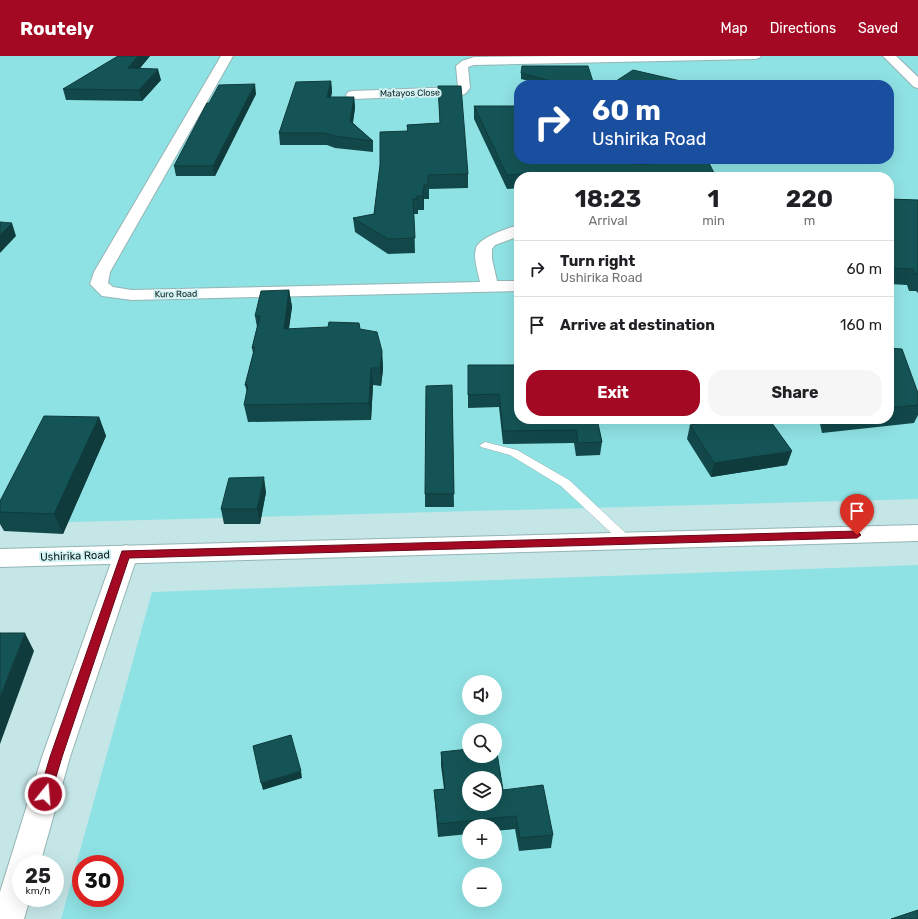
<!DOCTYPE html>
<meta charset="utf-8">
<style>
body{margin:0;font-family:Rubik,sans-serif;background:#f6f6f6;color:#202124;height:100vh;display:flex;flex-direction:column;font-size:15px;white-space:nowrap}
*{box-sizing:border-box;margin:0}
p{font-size:13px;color:#757577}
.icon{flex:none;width:22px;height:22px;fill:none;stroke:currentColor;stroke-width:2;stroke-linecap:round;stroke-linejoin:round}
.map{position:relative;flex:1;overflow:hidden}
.sheet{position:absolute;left:514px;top:116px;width:380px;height:252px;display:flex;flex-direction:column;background:#fff;border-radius:16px;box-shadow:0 4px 16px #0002}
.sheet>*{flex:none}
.hud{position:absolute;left:514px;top:24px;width:380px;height:84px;border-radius:16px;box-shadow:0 4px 16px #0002;background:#1a4fa0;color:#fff;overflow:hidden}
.controls{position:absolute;left:462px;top:619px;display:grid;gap:8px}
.controls a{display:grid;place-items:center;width:40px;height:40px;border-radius:50%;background:#fff;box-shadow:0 4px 16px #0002;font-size:20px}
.speed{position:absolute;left:12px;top:799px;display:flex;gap:8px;font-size:20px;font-weight:700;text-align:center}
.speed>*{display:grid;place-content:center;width:52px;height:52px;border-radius:50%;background:#fff;box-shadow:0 4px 16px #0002;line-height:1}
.speed small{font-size:10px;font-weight:400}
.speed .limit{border:6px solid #d22;background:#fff;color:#111}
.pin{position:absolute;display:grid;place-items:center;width:34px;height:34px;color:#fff;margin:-41px -17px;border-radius:50% 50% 50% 0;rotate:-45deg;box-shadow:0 0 4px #0007}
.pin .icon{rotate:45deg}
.me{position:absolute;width:44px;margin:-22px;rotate:17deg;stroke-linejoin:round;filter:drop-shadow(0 0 3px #0008)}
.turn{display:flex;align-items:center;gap:14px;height:84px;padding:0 12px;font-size:18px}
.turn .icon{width:52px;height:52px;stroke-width:2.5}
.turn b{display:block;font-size:28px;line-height:34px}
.eta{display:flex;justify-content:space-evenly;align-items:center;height:68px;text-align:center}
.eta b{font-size:24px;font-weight:700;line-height:28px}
.action{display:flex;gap:8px;margin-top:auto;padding:8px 12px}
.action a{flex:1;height:46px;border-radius:16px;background:#a40923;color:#fff;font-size:16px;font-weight:700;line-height:46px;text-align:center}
.action a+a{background:#f6f6f6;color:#202124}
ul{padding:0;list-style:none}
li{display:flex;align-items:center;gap:12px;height:56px;padding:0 12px;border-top:1px solid #e0e0e0}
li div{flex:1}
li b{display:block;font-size:15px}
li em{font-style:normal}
header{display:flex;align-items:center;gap:24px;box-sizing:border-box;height:56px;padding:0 20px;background:#a40923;color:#fff}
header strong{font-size:19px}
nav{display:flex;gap:22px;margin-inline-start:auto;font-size:14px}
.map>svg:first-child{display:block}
.green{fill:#8fe2e4;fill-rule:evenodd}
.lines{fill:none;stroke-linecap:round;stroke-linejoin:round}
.service-casing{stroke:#94b4b5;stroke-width:1}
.minor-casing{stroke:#94b4b5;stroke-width:2}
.tertiary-casing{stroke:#94b4b5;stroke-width:2}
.service{fill:#fff;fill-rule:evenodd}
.minor{fill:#fff;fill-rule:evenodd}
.tertiary{fill:#fff;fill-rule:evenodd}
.wall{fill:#12484a}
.shaded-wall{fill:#0f3b3c}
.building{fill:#155456;stroke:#0f3b3c;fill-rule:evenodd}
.route{fill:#a40923;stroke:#6b0617}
.labels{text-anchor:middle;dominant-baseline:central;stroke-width:4;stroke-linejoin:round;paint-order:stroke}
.far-street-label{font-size:9px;fill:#0f1b1b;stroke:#d2f3f4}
.street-label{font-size:11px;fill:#0f1b1b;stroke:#d2f3f4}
</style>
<header>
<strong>Routely</strong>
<nav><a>Map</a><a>Directions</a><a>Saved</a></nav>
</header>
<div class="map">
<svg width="918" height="863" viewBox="0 0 918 863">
<rect width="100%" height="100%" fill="#c5e6e7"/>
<!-- green -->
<g class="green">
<path d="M 0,0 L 918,0 L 918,443 L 0,468 ZM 519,29 L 889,29 L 889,103 L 519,103 ZM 519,121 L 889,121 L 889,363 L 519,363 Z"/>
<path d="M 918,509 L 918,863 L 61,863 L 152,536 ZM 469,626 L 495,626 L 495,652 L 469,652 ZM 469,674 L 495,674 L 495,700 L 469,700 ZM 469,722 L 495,722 L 495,748 L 469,748 ZM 469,770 L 495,770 L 495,796 L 469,796 ZM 81,808 L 115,808 L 115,842 L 81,842 ZM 469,818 L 495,818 L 495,844 L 469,844 Z"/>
</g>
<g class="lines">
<!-- service casing -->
<g class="service-casing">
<path id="service" d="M 485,386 L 517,394 L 569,424 L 631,482 L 633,485 L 631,488 L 627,489 L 623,488 L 561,430 L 510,399 L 481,391 L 480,389 Z"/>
</g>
<!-- minor casing -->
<g class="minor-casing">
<g id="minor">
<path d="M 221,0 L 233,0 L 110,216 L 108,227 L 113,231 L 132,234 L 480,226 C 478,216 473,202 476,192 C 480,181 508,172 519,169 L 519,180 L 495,189 L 492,193 L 492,203 L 497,225 L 519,225 L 519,235 L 132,244 L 102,240 L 90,228 L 94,216 Z"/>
<path d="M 558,0 L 761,0 L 759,2 L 755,3 L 474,9 L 468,11 L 470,32 L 465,38 L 461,39 L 352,43 L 348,42 L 346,39 L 348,36 L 352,35 L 458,31 L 456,10 L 462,5 L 474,1 Z"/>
<path d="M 883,0 L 896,0 L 918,21 L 918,32 L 914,31 Z"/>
<path d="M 126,489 L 134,492 L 138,498 L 70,701 L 40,808 L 21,808 L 21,842 L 30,842 L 24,863 L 0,863 L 0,836 L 42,701 L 114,498 L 118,492 Z"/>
</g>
</g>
<!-- tertiary casing -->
<g class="tertiary-casing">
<path id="tertiary" d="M 918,469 L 918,485 L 0,511 L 0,493 Z"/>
</g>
<!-- service -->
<use href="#service" class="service"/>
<!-- minor -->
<use href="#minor" class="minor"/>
<!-- tertiary -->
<use href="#tertiary" class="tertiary"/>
</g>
<!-- wall -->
<g class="wall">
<path d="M 118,0 L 150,0 L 140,12 L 161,24 L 142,45 L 66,44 L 63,33 Z"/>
<path d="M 521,17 L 594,29 L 544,29 L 521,23 Z"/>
<path d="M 331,25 L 332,36 L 331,41 L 354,41 L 355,52 L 353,67 L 373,85 L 373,96 L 335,92 L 327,89 L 280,89 L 279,77 Z"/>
<path d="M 438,30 L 468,118 L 468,132 L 429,133 L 429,143 L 424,143 L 424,154 L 418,154 L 418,158 L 414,158 L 415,197 L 388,198 L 355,176 L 353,162 L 374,158 L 380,109 L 407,75 L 407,69 L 440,67 Z"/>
<path d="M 256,38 L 215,120 L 176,120 L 174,110 L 209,47 Z"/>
<path d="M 474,50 L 633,108 L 639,108 L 640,103 L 707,103 L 716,121 L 519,121 L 519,132 L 507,133 L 474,63 Z"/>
<path d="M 889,143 L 918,144 L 918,237 L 916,235 L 909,235 L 907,229 L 889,228 Z"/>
<path d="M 289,234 L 292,251 L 289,273 L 360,273 L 382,295 L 383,313 L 381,330 L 373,329 L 371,364 L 248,366 L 244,349 L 247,336 L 245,329 L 253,297 L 252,292 L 257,271 L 255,260 Z"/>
<path d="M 889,292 L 918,337 L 918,359 L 914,367 L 822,377 L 819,363 L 889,363 Z"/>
<path d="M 468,309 L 597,363 L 602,386 L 600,399 L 576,400 L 574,387 L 503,388 L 499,351 L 468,352 Z"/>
<path d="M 452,329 L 454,451 L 425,451 L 425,438 Z"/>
<path d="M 99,361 L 106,380 L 63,478 L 4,475 L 0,468 L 0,445 Z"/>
<path d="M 690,369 L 787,409 L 711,421 L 687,383 Z"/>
<path d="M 266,436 L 260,468 L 224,468 L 221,453 Z"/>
<path d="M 441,696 L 503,734 L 553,779 L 551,792 L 519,795 L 515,773 L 495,775 L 495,770 L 469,770 L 469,778 L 438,781 L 435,747 L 434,734 L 444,733 L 441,710 Z"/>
</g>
<!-- shaded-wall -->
<g class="shaded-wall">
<path d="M 138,0 L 150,0 L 131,23 L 128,12 Z"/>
<path d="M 158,13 L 161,24 L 142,45 L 139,34 Z"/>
<path d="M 331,25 L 332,36 L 328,52 L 327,41 Z"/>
<path d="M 255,28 L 256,38 L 215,120 L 213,110 Z"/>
<path d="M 354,41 L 355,52 L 351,77 L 350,65 Z"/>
<path d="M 424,129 L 424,154 L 423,140 Z"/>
<path d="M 417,140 L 418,154 L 418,158 L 417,143 Z"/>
<path d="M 12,167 L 16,180 L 0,197 L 0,179 Z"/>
<path d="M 289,234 L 292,251 L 286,290 L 284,273 Z"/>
<path d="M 382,295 L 383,313 L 381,330 L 380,312 Z"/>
<path d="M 371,312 L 373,329 L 371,364 L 369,347 Z"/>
<path d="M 99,361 L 106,380 L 63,478 L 54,458 Z"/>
<path d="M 792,395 L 787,409 L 711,421 L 714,407 Z"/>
<path d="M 264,421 L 266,436 L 260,468 L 257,453 Z"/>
<path d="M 25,577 L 34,595 L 0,688 L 0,641 Z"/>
<path d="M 301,715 L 302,722 L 263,734 L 261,727 Z"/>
</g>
<!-- building -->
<g class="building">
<path d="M 118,0 L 138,0 L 128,12 L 158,13 L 139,34 L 63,33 Z"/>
<path d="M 522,10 L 588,10 L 594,29 L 566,29 L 521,17 Z"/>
<path d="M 633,14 L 698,29 L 610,29 Z"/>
<path d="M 331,25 L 327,41 L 354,41 L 350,65 L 373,85 L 334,80 L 325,77 L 279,77 L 296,26 Z"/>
<path d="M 255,28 L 213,110 L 174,110 L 207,47 L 209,47 L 219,29 Z"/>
<path d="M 438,30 L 461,30 L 468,118 L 428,119 L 428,129 L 424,129 L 423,140 L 417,140 L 417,143 L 413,143 L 415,182 L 388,183 L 353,162 L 374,158 L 380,109 L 380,76 L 408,75 L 407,69 L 440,67 Z"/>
<path d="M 474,50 L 519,50 L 519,103 L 628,103 L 633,108 L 650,108 L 650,106 L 647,103 L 707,103 L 716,121 L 620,121 L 618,117 L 574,119 L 573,117 L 529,121 L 525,121 L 523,118 L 507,119 Z"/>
<path d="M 889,143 L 918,144 L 918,218 L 915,218 L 913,213 L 891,212 L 889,206 Z"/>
<path d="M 0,166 L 12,167 L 0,179 Z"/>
<path d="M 289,234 L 284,273 L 328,271 L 329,266 L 359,267 L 360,273 L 377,276 L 382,295 L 380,312 L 371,312 L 369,347 L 244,349 L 248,329 L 245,329 L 255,291 L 252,292 L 260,260 L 255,260 L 261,235 Z"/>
<path d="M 889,292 L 902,293 L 918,337 L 918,349 L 889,352 Z"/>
<path d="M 468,309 L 519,309 L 519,363 L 597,363 L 602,386 L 578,387 L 576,374 L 503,375 L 499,338 L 468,339 Z"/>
<path d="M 452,329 L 454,438 L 425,438 L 426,330 Z"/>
<path d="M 44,360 L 99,361 L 54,458 L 0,456 L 0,445 Z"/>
<path d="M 731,363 L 769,363 L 792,395 L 714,407 L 690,369 Z"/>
<path d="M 264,421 L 257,453 L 221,453 L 229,422 Z"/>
<path d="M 0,577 L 25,577 L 0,641 Z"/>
<path d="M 291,679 L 301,715 L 261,727 L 253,690 Z"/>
<path d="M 495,691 L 496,691 L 503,734 L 543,729 L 553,779 L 520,782 L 516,760 L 438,768 L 434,734 L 445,733 L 441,696 L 469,693 L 469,700 L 495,700 ZM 469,722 L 495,722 L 495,748 L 469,748 Z"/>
<path d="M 918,854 L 918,863 L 891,863 Z"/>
</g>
<!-- route -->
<path class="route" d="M 857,475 L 861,479 L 857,482 L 129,502 L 62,701 L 51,738 L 50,742 L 45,743 L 41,742 L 39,738 L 50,701 L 122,495 Z"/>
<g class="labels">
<!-- far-street labels -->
<g class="far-street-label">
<text transform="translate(410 37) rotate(-1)">Matayos Close</text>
<text transform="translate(176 238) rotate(-1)">Kuro Road</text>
</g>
<!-- street labels -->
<g class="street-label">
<text transform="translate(75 500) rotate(-2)">Ushirika Road</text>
</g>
</g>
</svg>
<div class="controls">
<a><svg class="icon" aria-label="sound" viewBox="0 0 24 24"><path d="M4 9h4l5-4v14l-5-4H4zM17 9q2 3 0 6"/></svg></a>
<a><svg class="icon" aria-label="search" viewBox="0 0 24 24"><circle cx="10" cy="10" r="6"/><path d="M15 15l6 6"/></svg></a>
<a><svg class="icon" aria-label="layers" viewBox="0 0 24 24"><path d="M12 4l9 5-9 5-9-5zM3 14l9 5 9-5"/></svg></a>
<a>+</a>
<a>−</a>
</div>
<div class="speed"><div>25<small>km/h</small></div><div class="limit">30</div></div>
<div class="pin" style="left:857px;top:479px;background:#d93025"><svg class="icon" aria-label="arrive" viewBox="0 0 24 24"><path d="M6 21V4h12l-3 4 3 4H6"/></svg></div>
<svg class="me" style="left:45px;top:738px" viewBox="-20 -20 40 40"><circle r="17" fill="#a40923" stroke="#fff" stroke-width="3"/><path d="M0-11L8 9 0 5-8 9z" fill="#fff"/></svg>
<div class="hud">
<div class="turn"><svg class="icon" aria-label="right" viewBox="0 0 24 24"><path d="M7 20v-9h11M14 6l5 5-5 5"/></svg><div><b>60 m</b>Ushirika Road</div></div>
</div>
<section class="sheet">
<div class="eta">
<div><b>18:23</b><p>Arrival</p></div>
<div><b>1</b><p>min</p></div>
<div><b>220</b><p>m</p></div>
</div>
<ul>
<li><svg class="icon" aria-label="right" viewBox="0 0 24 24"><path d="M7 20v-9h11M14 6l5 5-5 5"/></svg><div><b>Turn right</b><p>Ushirika Road</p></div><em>60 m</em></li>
<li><svg class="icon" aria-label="arrive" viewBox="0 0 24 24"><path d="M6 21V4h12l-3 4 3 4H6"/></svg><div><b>Arrive at destination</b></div><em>160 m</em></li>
</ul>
<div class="action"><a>Exit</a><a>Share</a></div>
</section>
</div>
